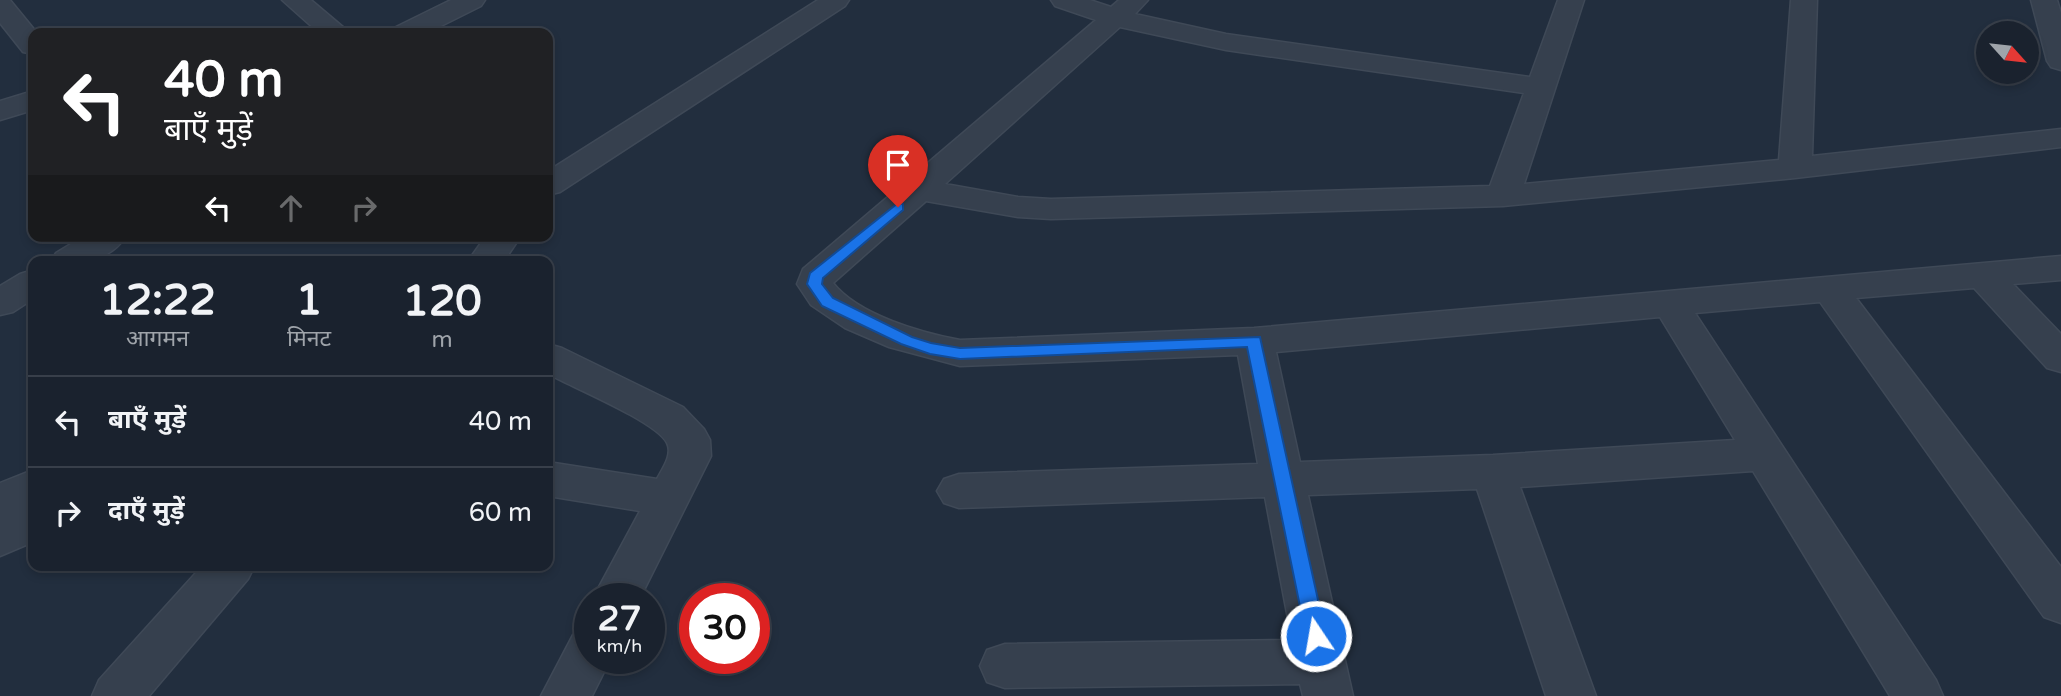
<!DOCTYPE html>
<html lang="hi">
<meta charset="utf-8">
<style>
body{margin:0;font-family:"Varela Round","Noto Sans Devanagari",sans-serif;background:#272f3a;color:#f1f3f6;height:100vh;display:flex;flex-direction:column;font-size:26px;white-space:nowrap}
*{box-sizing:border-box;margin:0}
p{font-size:23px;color:#9fa4aa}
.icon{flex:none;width:38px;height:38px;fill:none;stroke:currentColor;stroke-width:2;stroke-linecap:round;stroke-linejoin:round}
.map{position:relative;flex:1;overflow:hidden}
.panel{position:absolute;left:28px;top:256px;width:525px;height:315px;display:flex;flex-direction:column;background:#1a222e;border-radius:14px;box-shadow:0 4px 10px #0003,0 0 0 2px #383f4a}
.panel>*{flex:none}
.top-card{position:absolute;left:28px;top:28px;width:525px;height:214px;border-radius:14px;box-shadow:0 4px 10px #0003,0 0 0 2px #383f4a;background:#202124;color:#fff;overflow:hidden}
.needle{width:46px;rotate:117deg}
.controls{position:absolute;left:1976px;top:21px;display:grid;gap:14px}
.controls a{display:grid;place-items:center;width:63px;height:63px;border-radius:50%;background:#1a222e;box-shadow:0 4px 10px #0003,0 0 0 2px #383f4a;font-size:35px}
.speed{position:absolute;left:574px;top:583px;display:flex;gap:14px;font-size:35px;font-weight:700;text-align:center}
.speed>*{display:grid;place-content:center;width:91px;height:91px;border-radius:50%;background:#1a222e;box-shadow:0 4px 10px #0003,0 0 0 2px #383f4a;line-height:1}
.speed small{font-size:18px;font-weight:400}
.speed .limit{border:10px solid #d22;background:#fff;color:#111}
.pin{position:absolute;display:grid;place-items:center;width:60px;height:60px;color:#fff;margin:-72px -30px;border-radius:50% 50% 50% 0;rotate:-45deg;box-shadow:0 0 7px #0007}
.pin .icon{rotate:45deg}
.me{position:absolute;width:77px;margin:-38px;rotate:348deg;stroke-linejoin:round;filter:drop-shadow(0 0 5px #0008)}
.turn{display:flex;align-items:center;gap:24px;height:147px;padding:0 21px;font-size:32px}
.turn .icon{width:91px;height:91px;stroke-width:2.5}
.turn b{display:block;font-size:49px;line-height:60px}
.lanes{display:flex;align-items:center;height:66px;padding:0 21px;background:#0003;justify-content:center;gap:35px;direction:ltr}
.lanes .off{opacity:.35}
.eta{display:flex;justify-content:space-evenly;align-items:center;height:119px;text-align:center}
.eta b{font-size:42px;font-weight:800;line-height:49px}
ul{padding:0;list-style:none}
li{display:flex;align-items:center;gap:21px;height:91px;padding:0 21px;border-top:2px solid #383f4a}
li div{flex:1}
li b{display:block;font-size:26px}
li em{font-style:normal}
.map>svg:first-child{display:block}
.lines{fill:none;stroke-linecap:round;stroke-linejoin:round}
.minor-casing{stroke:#3f4957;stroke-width:3}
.minor{fill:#36404e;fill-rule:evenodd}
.route{fill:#1a73e8;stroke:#114b97;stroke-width:2}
</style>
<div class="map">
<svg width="2061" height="696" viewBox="0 0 2061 696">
<rect width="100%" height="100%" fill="#222e3e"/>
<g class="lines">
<!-- minor casing -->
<g class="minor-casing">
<g id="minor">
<path d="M 0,0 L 10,0 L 37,33 L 33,33 L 33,54 L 23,52 L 0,23 Z"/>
<path d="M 282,0 L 311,0 L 350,33 L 319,33 Z"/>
<path d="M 451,0 L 485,0 L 481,6 L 427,33 L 392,33 L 396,27 Z"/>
<path d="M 818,0 L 849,0 L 845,6 L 560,192 L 548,195 L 548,171 Z"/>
<path d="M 1051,0 L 1090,0 L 1111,7 L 1119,0 L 1148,0 L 1135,14 L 1226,34 L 1530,77 L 1558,0 L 1584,0 L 1524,184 L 1779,160 L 1791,0 L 1817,0 L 1812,156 L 2061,129 L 2061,147 L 1795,178 L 1503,206 L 1051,219 L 1018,217 L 926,201 L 833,283 C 858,315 922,333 960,340 L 1254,328 L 2061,256 L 2061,280 L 2013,284 L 2061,334 L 2061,372 L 2047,368 L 1974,288 L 1856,298 L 2061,567 L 2061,623 L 2044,617 L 1820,302 L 1695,313 L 1936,680 L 1943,696 L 1890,696 L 1753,471 L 1520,487 L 1596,696 L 1546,696 L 1477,489 L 1308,495 L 1353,696 L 1303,696 L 1300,684 L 1005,688 L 987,682 L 980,666 L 987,650 L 1005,644 L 1292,640 L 1265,497 L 959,508 L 944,503 L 937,491 L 944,479 L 959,474 L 1258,464 L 1238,355 L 960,366 L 889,347 L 845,328 L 811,305 L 797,284 L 803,269 L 1096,20 L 1055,6 ZM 1120,27 L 1226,50 L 1524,93 L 1490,186 L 1051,199 L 1018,197 L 945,184 ZM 1660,317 L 1735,440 L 1493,455 L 1300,462 L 1276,352 Z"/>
<path d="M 2031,0 L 2057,0 L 2061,13 L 2061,70 L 2051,67 L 2047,61 Z"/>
<path d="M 33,91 L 33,110 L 0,120 L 0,101 Z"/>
<path d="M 84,236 L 126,236 C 108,264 81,261 51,261 L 56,253 Z"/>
<path d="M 486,236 L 521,236 L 504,261 L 468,261 Z"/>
<path d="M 33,270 L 33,299 L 13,312 L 0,315 L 0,286 L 20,274 Z"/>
<path d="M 548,344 L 562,348 L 683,407 L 704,429 L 710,440 L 711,456 L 640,598 L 593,598 L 640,511 L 548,496 L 548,462 L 657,479 C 662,469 673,455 667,443 C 657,422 572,387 548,374 Z"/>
<path d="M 33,470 L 33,542 L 0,556 L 0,483 Z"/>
<path d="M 203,565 L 255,565 L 248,579 L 149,696 L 92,696 L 99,680 Z"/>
<path d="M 590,628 L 590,658 L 611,658 L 592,696 L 541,696 L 573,635 Z"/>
</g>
</g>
<!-- minor -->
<use href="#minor" class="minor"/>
</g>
<!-- route -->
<path class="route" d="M 898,203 L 903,204 L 903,210 L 823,278 L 822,284 L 833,298 L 912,337 L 931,343 L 960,348 L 1260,337 L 1326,636 L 1323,643 L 1316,645 L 1309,643 L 1306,636 L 1247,347 L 960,359 L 930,354 L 901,344 L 822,306 L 807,284 L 810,273 Z"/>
</svg>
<div class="controls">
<a><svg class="needle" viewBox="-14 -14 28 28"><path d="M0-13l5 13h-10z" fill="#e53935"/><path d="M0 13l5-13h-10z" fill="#9fa4aa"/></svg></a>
</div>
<div class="speed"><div>27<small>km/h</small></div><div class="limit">30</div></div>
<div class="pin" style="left:898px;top:207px;background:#d93025"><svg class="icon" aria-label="arrive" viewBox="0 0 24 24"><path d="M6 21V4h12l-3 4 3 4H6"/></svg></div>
<svg class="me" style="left:1316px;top:636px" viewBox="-20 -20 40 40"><circle r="17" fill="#1a73e8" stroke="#fff" stroke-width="3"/><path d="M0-11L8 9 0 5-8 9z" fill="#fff"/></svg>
<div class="top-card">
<div class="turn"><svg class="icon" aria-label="left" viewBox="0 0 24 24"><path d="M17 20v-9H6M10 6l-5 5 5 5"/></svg><div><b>40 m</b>बाएँ मुड़ें</div></div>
<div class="lanes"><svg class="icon" aria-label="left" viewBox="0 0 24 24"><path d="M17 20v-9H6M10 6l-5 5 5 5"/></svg><svg class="icon off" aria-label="ahead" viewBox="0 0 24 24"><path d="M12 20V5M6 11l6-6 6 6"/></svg><svg class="icon off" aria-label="right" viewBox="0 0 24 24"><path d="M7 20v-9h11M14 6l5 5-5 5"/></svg></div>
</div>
<section class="panel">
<div class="eta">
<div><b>12:22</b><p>आगमन</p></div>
<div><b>1</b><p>मिनट</p></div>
<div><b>120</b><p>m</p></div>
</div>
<ul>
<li><svg class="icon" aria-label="left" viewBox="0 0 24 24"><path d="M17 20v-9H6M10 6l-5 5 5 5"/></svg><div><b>बाएँ मुड़ें</b></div><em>40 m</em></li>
<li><svg class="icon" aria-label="right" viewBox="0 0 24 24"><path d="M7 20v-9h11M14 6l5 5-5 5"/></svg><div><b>दाएँ मुड़ें</b></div><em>60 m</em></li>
</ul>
</section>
</div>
